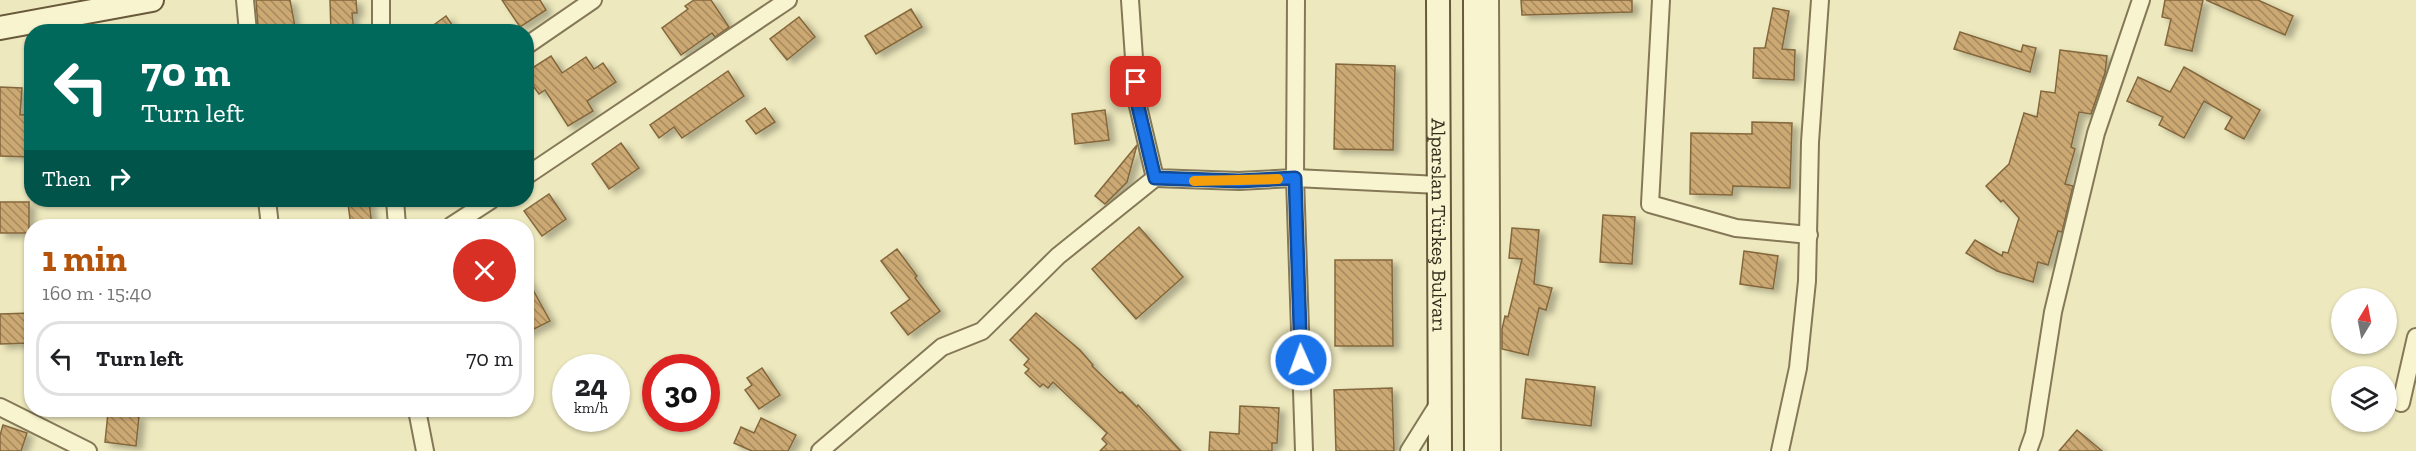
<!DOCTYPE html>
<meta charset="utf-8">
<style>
body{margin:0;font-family:"Zilla Slab",serif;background:#f6f6f6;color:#202124;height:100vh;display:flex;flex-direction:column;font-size:22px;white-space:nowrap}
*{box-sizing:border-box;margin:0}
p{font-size:20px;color:#757577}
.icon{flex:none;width:33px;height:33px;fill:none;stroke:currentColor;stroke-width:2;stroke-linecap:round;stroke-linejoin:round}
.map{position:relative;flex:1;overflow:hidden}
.side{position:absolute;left:24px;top:219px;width:510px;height:198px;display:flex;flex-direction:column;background:#fff;border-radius:24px;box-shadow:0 2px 4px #0004}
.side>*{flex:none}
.hud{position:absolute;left:24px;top:24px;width:510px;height:183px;border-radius:24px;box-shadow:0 2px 4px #0004;background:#00695c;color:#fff;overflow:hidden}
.needle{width:39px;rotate:10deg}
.buttons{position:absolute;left:2331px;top:288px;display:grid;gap:12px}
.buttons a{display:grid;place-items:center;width:66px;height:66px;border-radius:50%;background:#fff;box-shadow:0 2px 4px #0004;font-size:30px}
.speed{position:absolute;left:552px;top:354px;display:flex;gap:12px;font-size:30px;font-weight:700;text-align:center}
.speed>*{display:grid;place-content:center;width:78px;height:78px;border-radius:50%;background:#fff;box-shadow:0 2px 4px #0004;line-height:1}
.speed small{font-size:15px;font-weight:400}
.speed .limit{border:9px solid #d22;background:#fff;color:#111}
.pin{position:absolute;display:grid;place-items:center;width:51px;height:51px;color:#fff;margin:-26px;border-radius:12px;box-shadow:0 3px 9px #0006}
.me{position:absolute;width:66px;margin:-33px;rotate:358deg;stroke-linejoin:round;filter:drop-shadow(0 0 4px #0008)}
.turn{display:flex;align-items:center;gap:21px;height:126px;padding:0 18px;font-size:27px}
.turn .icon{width:78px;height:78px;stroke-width:2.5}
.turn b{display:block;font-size:42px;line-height:51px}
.then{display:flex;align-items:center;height:57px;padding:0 18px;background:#0003;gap:12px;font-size:22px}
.round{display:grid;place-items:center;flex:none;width:63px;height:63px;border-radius:32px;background:#f6f6f6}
.head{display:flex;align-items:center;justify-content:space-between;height:102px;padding:0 18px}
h1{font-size:36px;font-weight:800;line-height:45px;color:#b45309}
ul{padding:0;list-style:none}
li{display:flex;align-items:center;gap:18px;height:75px;margin:0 12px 9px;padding:0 6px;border:3px solid #e0e0e0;border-radius:24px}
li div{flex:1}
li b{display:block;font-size:22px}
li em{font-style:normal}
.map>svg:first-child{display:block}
.building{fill:url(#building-back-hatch);stroke:#84673c;stroke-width:1.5;filter:url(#shadow)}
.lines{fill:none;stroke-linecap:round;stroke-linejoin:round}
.street-casing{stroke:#857857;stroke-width:20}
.secondary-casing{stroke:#67593a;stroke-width:26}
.street{stroke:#f9f4d0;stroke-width:16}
.secondary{stroke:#f9f4d0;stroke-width:22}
.route-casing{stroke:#114b97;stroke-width:15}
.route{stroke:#1a73e8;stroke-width:10}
.slow{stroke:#f59e0b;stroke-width:10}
.labels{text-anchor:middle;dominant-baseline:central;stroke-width:6;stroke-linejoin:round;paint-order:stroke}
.street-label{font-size:20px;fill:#342c1b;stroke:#f5f1cd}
</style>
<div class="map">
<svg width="2416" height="451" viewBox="0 0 2416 451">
<defs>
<pattern id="building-back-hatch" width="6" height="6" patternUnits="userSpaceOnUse" patternTransform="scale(1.5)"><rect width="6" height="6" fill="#cca973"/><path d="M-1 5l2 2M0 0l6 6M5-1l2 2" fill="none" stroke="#a68a5e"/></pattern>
<filter id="shadow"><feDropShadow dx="6" dy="4" stdDeviation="3" flood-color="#0004"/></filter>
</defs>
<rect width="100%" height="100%" fill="#ede8bd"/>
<!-- building -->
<g class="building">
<path d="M 256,0 L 290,0 L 296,32 L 271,32 L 270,25 L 258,27 Z"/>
<path d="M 330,0 L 356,0 L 357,13 L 352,13 L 354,32 L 331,32 Z"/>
<path d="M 502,0 L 540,0 L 546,10 L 520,27 Z"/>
<path d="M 694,0 L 711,0 L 729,27 L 715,37 L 712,33 L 681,55 L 662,28 L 688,9 L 685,6 Z"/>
<path d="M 1521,0 L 1632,0 L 1632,12 L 1522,15 Z"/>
<path d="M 2165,0 L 2203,0 L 2192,51 L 2165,45 L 2171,19 L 2162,17 Z"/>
<path d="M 2206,0 L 2258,0 L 2293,16 L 2285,35 Z"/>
<path d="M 1773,8 L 1789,11 L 1782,49 L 1795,50 L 1794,80 L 1753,78 L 1754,48 L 1765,48 Z"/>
<path d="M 911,9 L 922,27 L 876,54 L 865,36 Z"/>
<path d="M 446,16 L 457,32 L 424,32 Z"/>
<path d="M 799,17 L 815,37 L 787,60 L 770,39 Z"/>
<path d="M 1960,32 L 2021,52 L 2023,45 L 2036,48 L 2030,72 L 1954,49 Z"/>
<path d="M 2060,50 L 2107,56 L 2105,73 L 2091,114 L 2079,112 L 2071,147 L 2075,149 L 2065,184 L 2073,186 L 2062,232 L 2058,231 L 2048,265 L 2038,262 L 2033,282 L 1997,271 L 1966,253 L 1975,240 L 2002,256 L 2003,252 L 2008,253 L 2019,218 L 2003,200 L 2001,202 L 1986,186 L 2009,164 L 2024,113 L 2037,117 L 2041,91 L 2055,93 Z"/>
<path d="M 551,56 L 562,73 L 586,57 L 594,69 L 603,63 L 616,82 L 587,101 L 593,111 L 568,126 L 545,90 L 539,94 L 526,76 L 526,72 Z"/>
<path d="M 1336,64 L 1395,66 L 1393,150 L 1334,149 Z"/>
<path d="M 2184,67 L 2260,110 L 2244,139 L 2225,129 L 2232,117 L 2204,101 L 2184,138 L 2159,125 L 2163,117 L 2127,101 L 2138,77 L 2170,92 Z"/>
<path d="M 728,71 L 744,96 L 682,138 L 674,127 L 659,138 L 650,125 Z"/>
<path d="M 0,87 L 22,88 L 20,115 L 32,114 L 32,157 L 0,156 Z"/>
<path d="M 765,108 L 775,122 L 756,134 L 746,121 Z"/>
<path d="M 1105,110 L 1109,140 L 1075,144 L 1072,114 Z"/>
<path d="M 1752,122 L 1792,123 L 1790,188 L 1733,186 L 1732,195 L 1690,194 L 1691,133 L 1752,134 Z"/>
<path d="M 621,143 L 639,168 L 609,189 L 592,164 Z"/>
<path d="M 1137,145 L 1127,182 L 1105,204 L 1095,196 Z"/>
<path d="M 549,194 L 566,219 L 542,236 L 524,211 Z"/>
<path d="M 369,201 L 372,226 L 351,226 L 348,204 Z"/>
<rect x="0" y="202" width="29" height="31"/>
<path d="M 1603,215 L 1635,217 L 1632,264 L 1600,262 Z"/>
<path d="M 1139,227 L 1183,277 L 1136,319 L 1092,269 Z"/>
<path d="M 1512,228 L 1539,230 L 1534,284 L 1552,288 L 1546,310 L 1539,308 L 1528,355 L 1502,349 L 1502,329 L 1505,316 L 1508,317 L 1522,259 L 1509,258 Z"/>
<path d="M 897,249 L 917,276 L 915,278 L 940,311 L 908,335 L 891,313 L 910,299 L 881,261 Z"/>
<path d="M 1744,251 L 1778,256 L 1773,289 L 1740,284 Z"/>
<path d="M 1335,260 L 1392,260 L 1393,346 L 1335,346 Z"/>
<path d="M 526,277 L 550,321 L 526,333 Z"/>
<path d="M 32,313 L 32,343 L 0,344 L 0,314 Z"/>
<path d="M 1036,313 L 1080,350 L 1093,365 L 1092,366 L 1120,393 L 1122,392 L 1137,407 L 1138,405 L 1181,451 L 1100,451 L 1107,444 L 1102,439 L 1107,433 L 1053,382 L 1048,388 L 1043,384 L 1040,387 L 1025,373 L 1029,369 L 1024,365 L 1029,359 L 1010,340 Z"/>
<path d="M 762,368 L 780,395 L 759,409 L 745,390 L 752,385 L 747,378 Z"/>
<path d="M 1526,379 L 1595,387 L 1591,426 L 1522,418 Z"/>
<path d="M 1392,388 L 1394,451 L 1336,451 L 1334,390 Z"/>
<path d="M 1240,406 L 1279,408 L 1277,443 L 1272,443 L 1272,451 L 1209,451 L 1210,432 L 1239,434 Z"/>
<path d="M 108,413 L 139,416 L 136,446 L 105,442 Z"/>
<path d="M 761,418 L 796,435 L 788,451 L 752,451 L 734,443 L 741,427 L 754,433 Z"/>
<path d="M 3,425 L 27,433 L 21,451 L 0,451 L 0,435 Z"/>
<path d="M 2077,430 L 2102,451 L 2059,451 Z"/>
</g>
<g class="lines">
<!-- street casing -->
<g class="street-casing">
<g id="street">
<path d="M 245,0 L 248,32"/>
<path d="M 381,0 L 381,32"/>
<path d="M 1130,0 L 1137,102 L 1155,178 L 1239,181 L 1295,178 L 1439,185"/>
<path d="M 1296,0 L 1295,178 L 1304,451"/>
<path d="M 1490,0 L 1492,451"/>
<path d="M 1661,0 L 1650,204 L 1736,228 L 1809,235"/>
<path d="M 526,46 L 593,0"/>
<path d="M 526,176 L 788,0"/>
<path d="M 267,200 L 270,226"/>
<path d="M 395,200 L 397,226"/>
<path d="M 451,226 L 491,200"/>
<path d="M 2401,403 L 2416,337"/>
<path d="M 0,407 L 88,451"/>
<path d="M 417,410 L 425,451"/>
<path d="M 820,451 L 942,347 L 982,331 L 1058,256 L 1155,178"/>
<path d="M 1409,451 L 1439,403"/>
<path d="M 1780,451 L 1798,368 L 1807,281 L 1810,142 L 1820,0"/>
<path d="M 2028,451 L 2034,434 L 2053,312 L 2096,133 L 2141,0"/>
</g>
</g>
<!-- secondary casing -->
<g class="secondary-casing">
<g id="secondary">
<path id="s1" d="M 1438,0 L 1440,451"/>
<path d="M 1475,0 L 1476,451"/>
<path d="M 0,28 L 152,0"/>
</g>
</g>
<!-- street -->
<use href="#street" class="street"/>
<!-- secondary -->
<use href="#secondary" class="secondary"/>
</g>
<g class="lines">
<!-- route casing -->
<g class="route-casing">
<path id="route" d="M 1136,82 L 1137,102 L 1155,178 L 1239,181 L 1295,178 L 1301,360"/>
</g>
<!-- route -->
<use href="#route" class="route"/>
<!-- slow -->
<path class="slow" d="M 1194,181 L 1278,179"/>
</g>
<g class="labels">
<!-- street labels -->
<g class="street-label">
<text stroke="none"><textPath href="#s1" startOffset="225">Alparslan Türkeş Bulvarı</textPath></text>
</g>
</g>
</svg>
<div class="buttons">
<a><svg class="needle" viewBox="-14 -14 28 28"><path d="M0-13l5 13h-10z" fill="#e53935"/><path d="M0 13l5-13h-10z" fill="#757577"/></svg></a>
<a><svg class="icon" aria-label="layers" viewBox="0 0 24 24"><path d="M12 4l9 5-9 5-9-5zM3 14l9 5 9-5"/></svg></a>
</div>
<div class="speed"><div>24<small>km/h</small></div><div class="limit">30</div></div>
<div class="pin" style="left:1136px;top:82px;background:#d93025"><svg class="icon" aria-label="arrive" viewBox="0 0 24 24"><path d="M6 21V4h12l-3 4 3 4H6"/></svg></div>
<svg class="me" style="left:1301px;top:360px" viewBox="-20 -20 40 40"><circle r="17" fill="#1a73e8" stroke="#fff" stroke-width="3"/><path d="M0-11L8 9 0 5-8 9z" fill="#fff"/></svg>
<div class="hud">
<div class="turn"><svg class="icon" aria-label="left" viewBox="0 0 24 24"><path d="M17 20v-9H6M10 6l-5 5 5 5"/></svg><div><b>70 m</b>Turn left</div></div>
<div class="then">Then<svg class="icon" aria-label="right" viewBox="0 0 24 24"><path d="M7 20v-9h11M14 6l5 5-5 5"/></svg></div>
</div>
<section class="side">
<div class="head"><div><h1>1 min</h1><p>160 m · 15:40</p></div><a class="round" style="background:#d93025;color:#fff"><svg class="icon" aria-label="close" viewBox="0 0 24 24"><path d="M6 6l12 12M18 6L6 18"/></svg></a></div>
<ul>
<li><svg class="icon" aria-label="left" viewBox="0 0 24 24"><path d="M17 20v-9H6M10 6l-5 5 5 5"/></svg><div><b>Turn left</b></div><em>70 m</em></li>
</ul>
</section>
</div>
